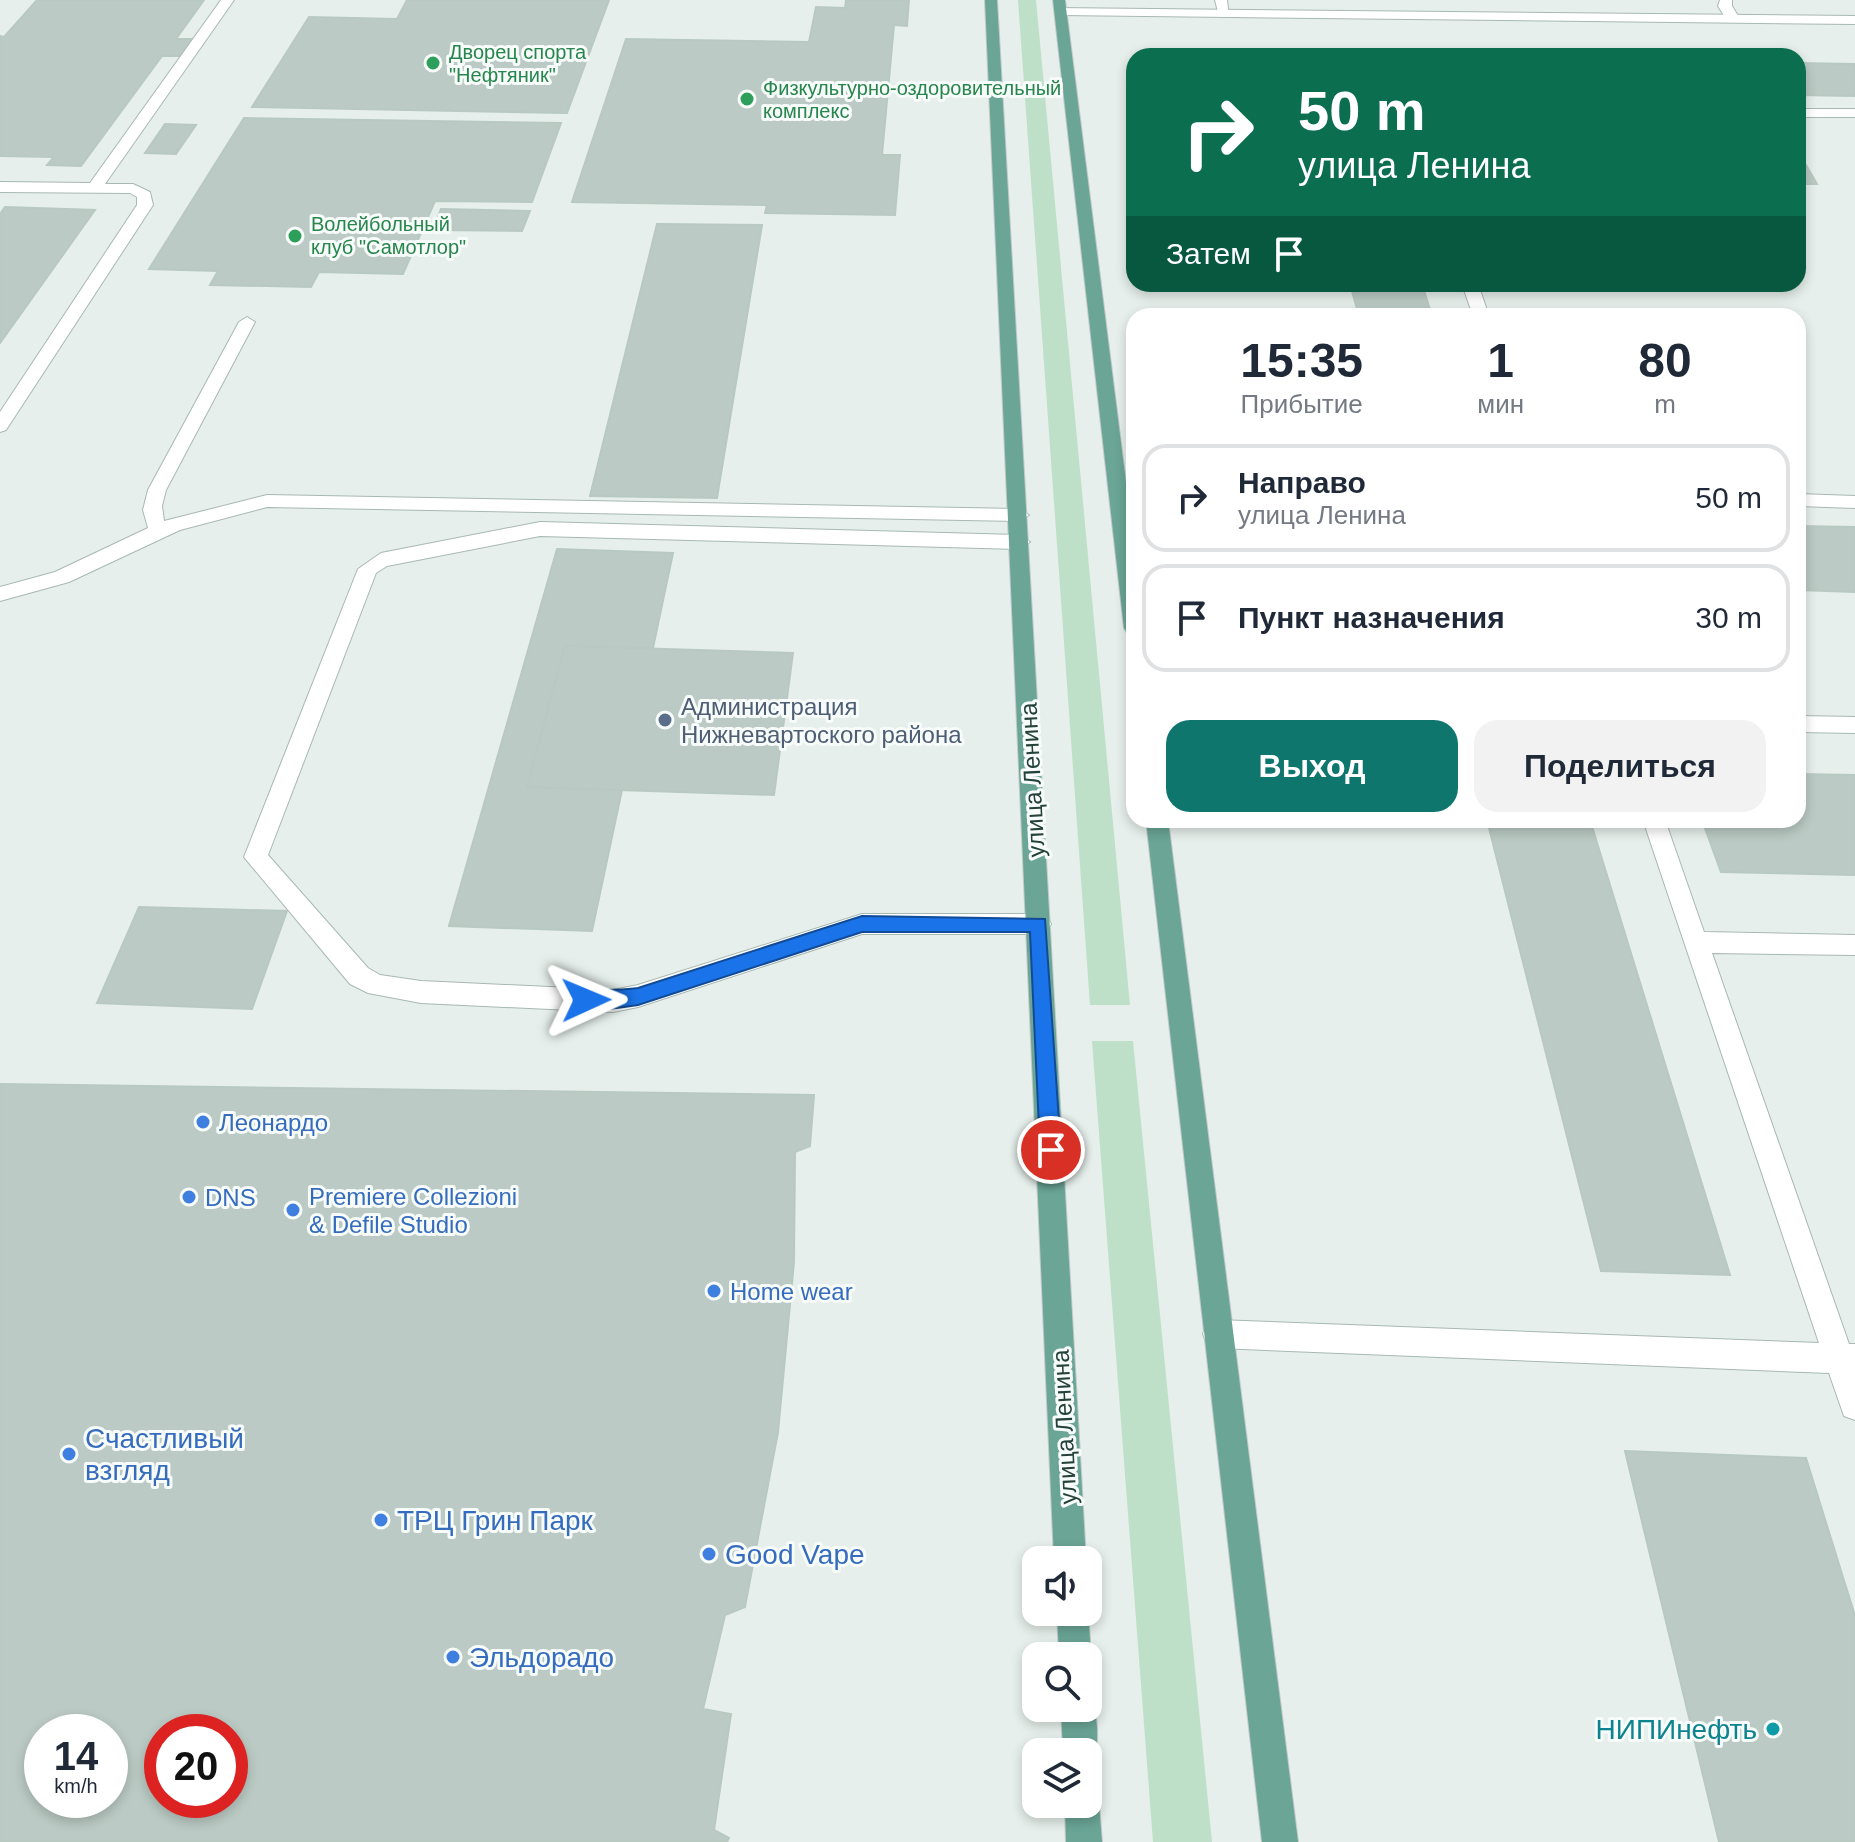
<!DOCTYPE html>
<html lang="ru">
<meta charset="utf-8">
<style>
body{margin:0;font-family:Arial,sans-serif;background:#f2f2f3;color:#1f2937;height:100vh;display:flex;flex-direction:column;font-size:30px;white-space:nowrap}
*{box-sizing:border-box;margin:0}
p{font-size:26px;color:#747a83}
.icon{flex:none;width:44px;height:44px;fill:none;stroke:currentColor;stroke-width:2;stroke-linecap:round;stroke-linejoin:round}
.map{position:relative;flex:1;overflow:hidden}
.sheet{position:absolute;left:1126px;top:308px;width:680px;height:520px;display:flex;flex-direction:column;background:#fff;border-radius:24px;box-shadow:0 4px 12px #0003}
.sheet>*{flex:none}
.guide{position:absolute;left:1126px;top:48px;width:680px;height:244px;border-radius:24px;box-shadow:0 4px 12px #0003;background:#0b6e4f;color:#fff;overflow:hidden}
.controls{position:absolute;left:1022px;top:1546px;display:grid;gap:16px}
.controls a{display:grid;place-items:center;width:80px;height:80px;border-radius:16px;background:#fff;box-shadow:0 4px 12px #0003;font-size:40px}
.speed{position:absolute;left:24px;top:1714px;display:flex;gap:16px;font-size:40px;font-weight:700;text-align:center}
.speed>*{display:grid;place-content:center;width:104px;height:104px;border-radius:50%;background:#fff;box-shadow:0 4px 12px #0003;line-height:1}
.speed small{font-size:20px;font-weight:400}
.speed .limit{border:12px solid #d22;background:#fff;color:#111}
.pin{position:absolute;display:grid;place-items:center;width:68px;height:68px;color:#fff;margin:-34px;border:4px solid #fff;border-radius:50%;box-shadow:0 2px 8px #0007}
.me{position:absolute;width:88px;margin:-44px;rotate:89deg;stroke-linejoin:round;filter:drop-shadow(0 0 6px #0008)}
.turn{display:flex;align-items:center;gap:28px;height:168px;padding:0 40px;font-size:36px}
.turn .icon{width:104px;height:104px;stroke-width:2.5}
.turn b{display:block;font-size:56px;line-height:68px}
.then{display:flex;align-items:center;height:76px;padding:0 40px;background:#0003;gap:16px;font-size:30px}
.eta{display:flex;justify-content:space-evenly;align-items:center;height:136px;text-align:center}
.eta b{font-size:48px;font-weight:700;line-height:56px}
.cta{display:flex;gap:16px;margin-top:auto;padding:16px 40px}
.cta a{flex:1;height:92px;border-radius:24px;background:#0f766e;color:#fff;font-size:32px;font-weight:700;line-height:92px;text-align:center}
.cta a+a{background:#f2f2f3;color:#1f2937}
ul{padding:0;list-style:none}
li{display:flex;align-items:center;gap:24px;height:108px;margin:0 16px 12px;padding:0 24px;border:4px solid #e0e1e3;border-radius:24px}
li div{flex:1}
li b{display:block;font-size:30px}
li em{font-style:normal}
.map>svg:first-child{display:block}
.green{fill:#bfe0c8}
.building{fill:#bbcac4;stroke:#b8c9c2;stroke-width:2;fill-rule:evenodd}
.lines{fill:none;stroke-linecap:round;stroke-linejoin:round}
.service-casing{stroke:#a8b8b2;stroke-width:2}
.minor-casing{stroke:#a8b8b2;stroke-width:2}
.primary-casing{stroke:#c2cac8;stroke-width:2}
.service{fill:#fff;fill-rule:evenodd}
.minor{fill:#fff;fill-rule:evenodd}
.primary{fill:#6aa596;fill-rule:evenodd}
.route{fill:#1a73e8;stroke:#114b97;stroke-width:2}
.leisure-dot{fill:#2e9e5b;stroke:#f7fbf9;stroke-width:3}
.service-dot{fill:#5c6f8a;stroke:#f7fbf9;stroke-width:3}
.shop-dot{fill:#3f7fe0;stroke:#f7fbf9;stroke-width:3}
.culture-dot{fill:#0f9aa8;stroke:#f7fbf9;stroke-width:3}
.labels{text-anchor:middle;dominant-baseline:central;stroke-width:6;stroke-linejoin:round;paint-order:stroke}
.far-leisure-label{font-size:20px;fill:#27864d;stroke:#f7fbf9;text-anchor:start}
.service-label{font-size:24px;fill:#4e5e75;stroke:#f7fbf9;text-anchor:start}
.street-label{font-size:24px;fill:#24423a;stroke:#f7fbf9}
.shop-label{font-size:24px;fill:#366cbe;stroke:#f7fbf9;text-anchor:start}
.near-shop-label{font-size:28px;fill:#366cbe;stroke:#f7fbf9;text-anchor:start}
.near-culture-label{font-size:28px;fill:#0d838f;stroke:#f7fbf9;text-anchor:end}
</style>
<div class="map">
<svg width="1855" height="1842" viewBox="0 0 1855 1842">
<rect width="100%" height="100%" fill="#e6efeb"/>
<!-- green -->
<g class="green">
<path d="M 1018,0 L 1036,0 L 1130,1005 L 1090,1005 Z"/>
<path d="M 1577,284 L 1739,284 L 1732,290 L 1579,287 Z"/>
<path d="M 1092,1041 L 1133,1041 L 1212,1842 L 1153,1842 Z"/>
</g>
<!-- building -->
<g class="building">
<path d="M 37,0 L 204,0 L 176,39 L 194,39 L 181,56 L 162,56 L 81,166 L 47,165 L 54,157 L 0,156 L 0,36 L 4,37 Z"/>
<path d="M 407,0 L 609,0 L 567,113 L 252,107 L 309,17 L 397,19 Z"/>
<path d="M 846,0 L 909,0 L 907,26 L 894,25 L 882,155 L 900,155 L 895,215 L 765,213 L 767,205 L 572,202 L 626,39 L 809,42 L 816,7 L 845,8 Z"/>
<path d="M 1798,63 L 1855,64 L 1855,96 L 1798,95 Z"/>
<path d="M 244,118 L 561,123 L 532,202 L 435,201 L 403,274 L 319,272 L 311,287 L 210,285 L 218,271 L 149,269 Z"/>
<path d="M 165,124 L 196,125 L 176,154 L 145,153 Z"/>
<path d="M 1798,165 L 1806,165 L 1817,184 L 1798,184 Z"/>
<path d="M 5,207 L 95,210 L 0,343 L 0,214 Z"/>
<path d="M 441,209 L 530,211 L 522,231 L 433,230 Z"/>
<path d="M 657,224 L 762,225 L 717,498 L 590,496 Z"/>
<path d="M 1350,284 L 1422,284 L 1432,316 L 1359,316 Z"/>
<path d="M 1798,526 L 1855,527 L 1855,592 L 1798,590 Z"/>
<path d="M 557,549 L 673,553 L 653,648 L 565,646 L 527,787 L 622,790 L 592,931 L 449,926 Z"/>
<path d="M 565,646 L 793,653 L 774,795 L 527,787 Z"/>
<path d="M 1798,774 L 1855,775 L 1855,875 L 1721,872 L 1702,820 L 1798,820 Z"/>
<path d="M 1239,820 L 1279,820 L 1279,824 L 1239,823 Z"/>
<path d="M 1487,820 L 1590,820 L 1730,1275 L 1601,1271 Z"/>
<path d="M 139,907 L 287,911 L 252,1009 L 97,1003 Z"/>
<path d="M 0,1084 L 814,1095 L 810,1146 L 795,1152 L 794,1262 L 778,1432 L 745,1607 L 725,1615 L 703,1709 L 731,1714 L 714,1830 L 729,1838 L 727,1842 L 0,1842 ZM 42,1732 L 110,1732 L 110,1800 L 42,1800 ZM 162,1732 L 230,1732 L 230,1800 L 162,1800 Z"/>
<path d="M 1625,1451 L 1806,1458 L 1855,1616 L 1855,1842 L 1719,1842 Z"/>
</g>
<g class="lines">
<!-- service casing -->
<g class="service-casing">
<g id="service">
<path d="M 221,0 L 234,0 L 105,184 L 133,184 L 150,192 L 153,205 L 6,430 L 0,432 L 0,412 L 137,205 L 137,197 L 130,193 L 0,192 L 0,182 L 90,183 Z"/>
<path d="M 1215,0 L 1227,0 L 1229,16 L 1219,16 Z"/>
<path d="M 1720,0 L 1732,0 L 1732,6 L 1740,19 L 1738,22 L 1728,22 L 1718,6 Z"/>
<rect x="1798" y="109" width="57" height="8"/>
<path d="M 1462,284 L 1478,284 L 1489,316 L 1473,316 Z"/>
<path d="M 247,317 L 255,322 L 166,490 L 162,506 L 164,521 L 267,495 L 1019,509 L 1029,515 L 1019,521 L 267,507 L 180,530 L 69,582 L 0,601 L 0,587 L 55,572 L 148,528 L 143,510 L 148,490 L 239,322 Z"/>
<path d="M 1798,494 L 1855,496 L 1855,508 L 1798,506 Z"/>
<path d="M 540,522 L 1020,535 L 1030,542 L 1020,549 L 540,536 L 387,566 L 376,573 L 268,855 L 368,968 L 380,975 L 421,981 L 613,990 L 638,985 L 862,914 L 1039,914 L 1047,917 L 1051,924 L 1047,931 L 1039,934 L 862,934 L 638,1007 L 613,1012 L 421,1003 L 368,993 L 350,984 L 244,857 L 358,569 L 381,553 Z"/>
<path d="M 1798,716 L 1855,717 L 1855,733 L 1798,732 Z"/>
<path d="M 1643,820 L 1665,820 L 1704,932 L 1855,935 L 1855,955 L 1712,953 L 1849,1344 L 1855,1344 L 1855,1420 L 1844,1416 L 1829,1373 L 1217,1348 L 1207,1344 L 1203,1334 L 1207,1324 L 1217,1320 L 1819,1343 Z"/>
</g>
</g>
<!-- minor casing -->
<g class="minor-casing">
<path id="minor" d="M 1055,8 L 1855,16 L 1855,24 L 1060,15 L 1055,14 Z"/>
</g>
<!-- primary casing -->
<g class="primary-casing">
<g id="primary">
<path d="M 985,0 L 997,0 L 1086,1560 L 1054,1560 Z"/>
<path d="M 1053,0 L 1065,0 L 1134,546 L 1134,635 L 1127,633 L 1124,628 Z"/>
<path d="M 1146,820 L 1168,820 L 1298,1842 L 1262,1842 Z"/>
<path d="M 1088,1609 L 1091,1656 L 1088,1664 L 1088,1656 L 1059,1656 L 1057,1612 L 1088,1612 Z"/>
<path d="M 1088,1695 C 1099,1712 1100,1745 1092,1764 L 1088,1766 L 1088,1752 L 1063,1752 L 1061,1708 L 1088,1708 Z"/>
<path d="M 1088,1789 L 1094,1792 L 1099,1804 L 1102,1842 L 1066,1842 L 1065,1804 L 1088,1804 Z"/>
</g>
</g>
<!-- service -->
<use href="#service" class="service"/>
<!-- minor -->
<use href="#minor" class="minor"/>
<!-- primary -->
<use href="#primary" class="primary"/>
</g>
<!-- route -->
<path class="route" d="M 862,916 L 1045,919 L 1061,1150 L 1058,1156 L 1051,1159 L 1043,1156 L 1040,1150 L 1030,932 L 862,932 L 638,1005 C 619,1008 598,1012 579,1005 L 576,1000 L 579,994 C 595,988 620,991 638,988 Z"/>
<!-- markers -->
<g class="leisure-dot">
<circle cx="433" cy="63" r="8"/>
<circle cx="747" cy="99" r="8"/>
<circle cx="295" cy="236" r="8"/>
</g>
<circle class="service-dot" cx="665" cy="720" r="8"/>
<g class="shop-dot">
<circle cx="203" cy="1122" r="8"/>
<circle cx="189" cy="1197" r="8"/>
<circle cx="293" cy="1210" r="8"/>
<circle cx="714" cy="1291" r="8"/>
<circle cx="69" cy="1454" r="8"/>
<circle cx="381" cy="1520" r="8"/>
<circle cx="709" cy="1554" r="8"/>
<circle cx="453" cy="1657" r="8"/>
</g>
<circle class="culture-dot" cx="1773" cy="1729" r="8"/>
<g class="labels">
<!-- far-leisure labels -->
<g class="far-leisure-label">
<text x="449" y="52">Дворец спорта<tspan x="449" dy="23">"Нефтяник"</tspan></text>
<text x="763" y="88">Физкультурно-оздоровительный<tspan x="763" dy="23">комплекс</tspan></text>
<text x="311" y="224">Волейбольный<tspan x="311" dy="23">клуб "Самотлор"</tspan></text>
</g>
<!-- service labels -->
<g class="service-label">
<text x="681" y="706">Администрация<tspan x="681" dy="28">Нижневартоского района</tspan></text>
</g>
<!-- street labels -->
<g class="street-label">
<text transform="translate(1032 780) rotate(-93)">улица Ленина</text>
<text transform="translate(1064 1427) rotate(-93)">улица Ленина</text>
</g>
<!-- shop labels -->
<g class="shop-label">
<text x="219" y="1122">Леонардо</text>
<text x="309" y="1196">Premiere Collezioni<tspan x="309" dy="28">&amp; Defile Studio</tspan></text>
<text x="205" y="1197">DNS</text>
<text x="730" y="1291">Home wear</text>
</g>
<!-- near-shop labels -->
<g class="near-shop-label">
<text x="85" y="1438">Счастливый<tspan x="85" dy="32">взгляд</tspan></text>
<text x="397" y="1520">ТРЦ Грин Парк</text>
<text x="725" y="1554">Good Vape</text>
<text x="469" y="1657">Эльдорадо</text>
</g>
<!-- near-culture labels -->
<g class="near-culture-label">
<text x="1757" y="1729">НИПИнефть</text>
</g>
</g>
</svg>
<div class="controls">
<a><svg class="icon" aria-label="sound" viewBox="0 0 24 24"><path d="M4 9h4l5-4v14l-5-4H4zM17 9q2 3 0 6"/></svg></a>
<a><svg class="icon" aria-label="search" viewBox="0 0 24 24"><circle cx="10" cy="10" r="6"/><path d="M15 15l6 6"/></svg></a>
<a><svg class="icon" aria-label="layers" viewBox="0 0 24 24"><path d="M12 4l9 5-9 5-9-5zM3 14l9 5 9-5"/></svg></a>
</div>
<div class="speed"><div>14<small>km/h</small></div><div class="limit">20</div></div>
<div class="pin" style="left:1051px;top:1150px;background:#d93025"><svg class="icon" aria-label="arrive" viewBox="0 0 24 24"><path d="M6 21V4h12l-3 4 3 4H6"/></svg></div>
<svg class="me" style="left:586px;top:1000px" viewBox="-20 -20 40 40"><path d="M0-17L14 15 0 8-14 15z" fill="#1a73e8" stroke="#fff" stroke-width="4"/></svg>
<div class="guide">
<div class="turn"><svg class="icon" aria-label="right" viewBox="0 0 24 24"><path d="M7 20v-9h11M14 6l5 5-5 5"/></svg><div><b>50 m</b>улица Ленина</div></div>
<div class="then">Затем<svg class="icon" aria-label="arrive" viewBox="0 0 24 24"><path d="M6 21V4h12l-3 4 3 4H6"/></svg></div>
</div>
<section class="sheet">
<div class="eta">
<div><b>15:35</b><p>Прибытие</p></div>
<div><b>1</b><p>мин</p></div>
<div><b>80</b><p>m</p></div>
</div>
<ul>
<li><svg class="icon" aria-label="right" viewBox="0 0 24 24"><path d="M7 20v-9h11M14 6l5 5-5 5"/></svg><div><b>Направо</b><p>улица Ленина</p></div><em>50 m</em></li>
<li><svg class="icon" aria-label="arrive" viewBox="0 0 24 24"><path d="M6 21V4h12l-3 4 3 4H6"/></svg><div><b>Пункт назначения</b></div><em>30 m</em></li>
</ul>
<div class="cta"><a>Выход</a><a>Поделиться</a></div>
</section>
</div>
